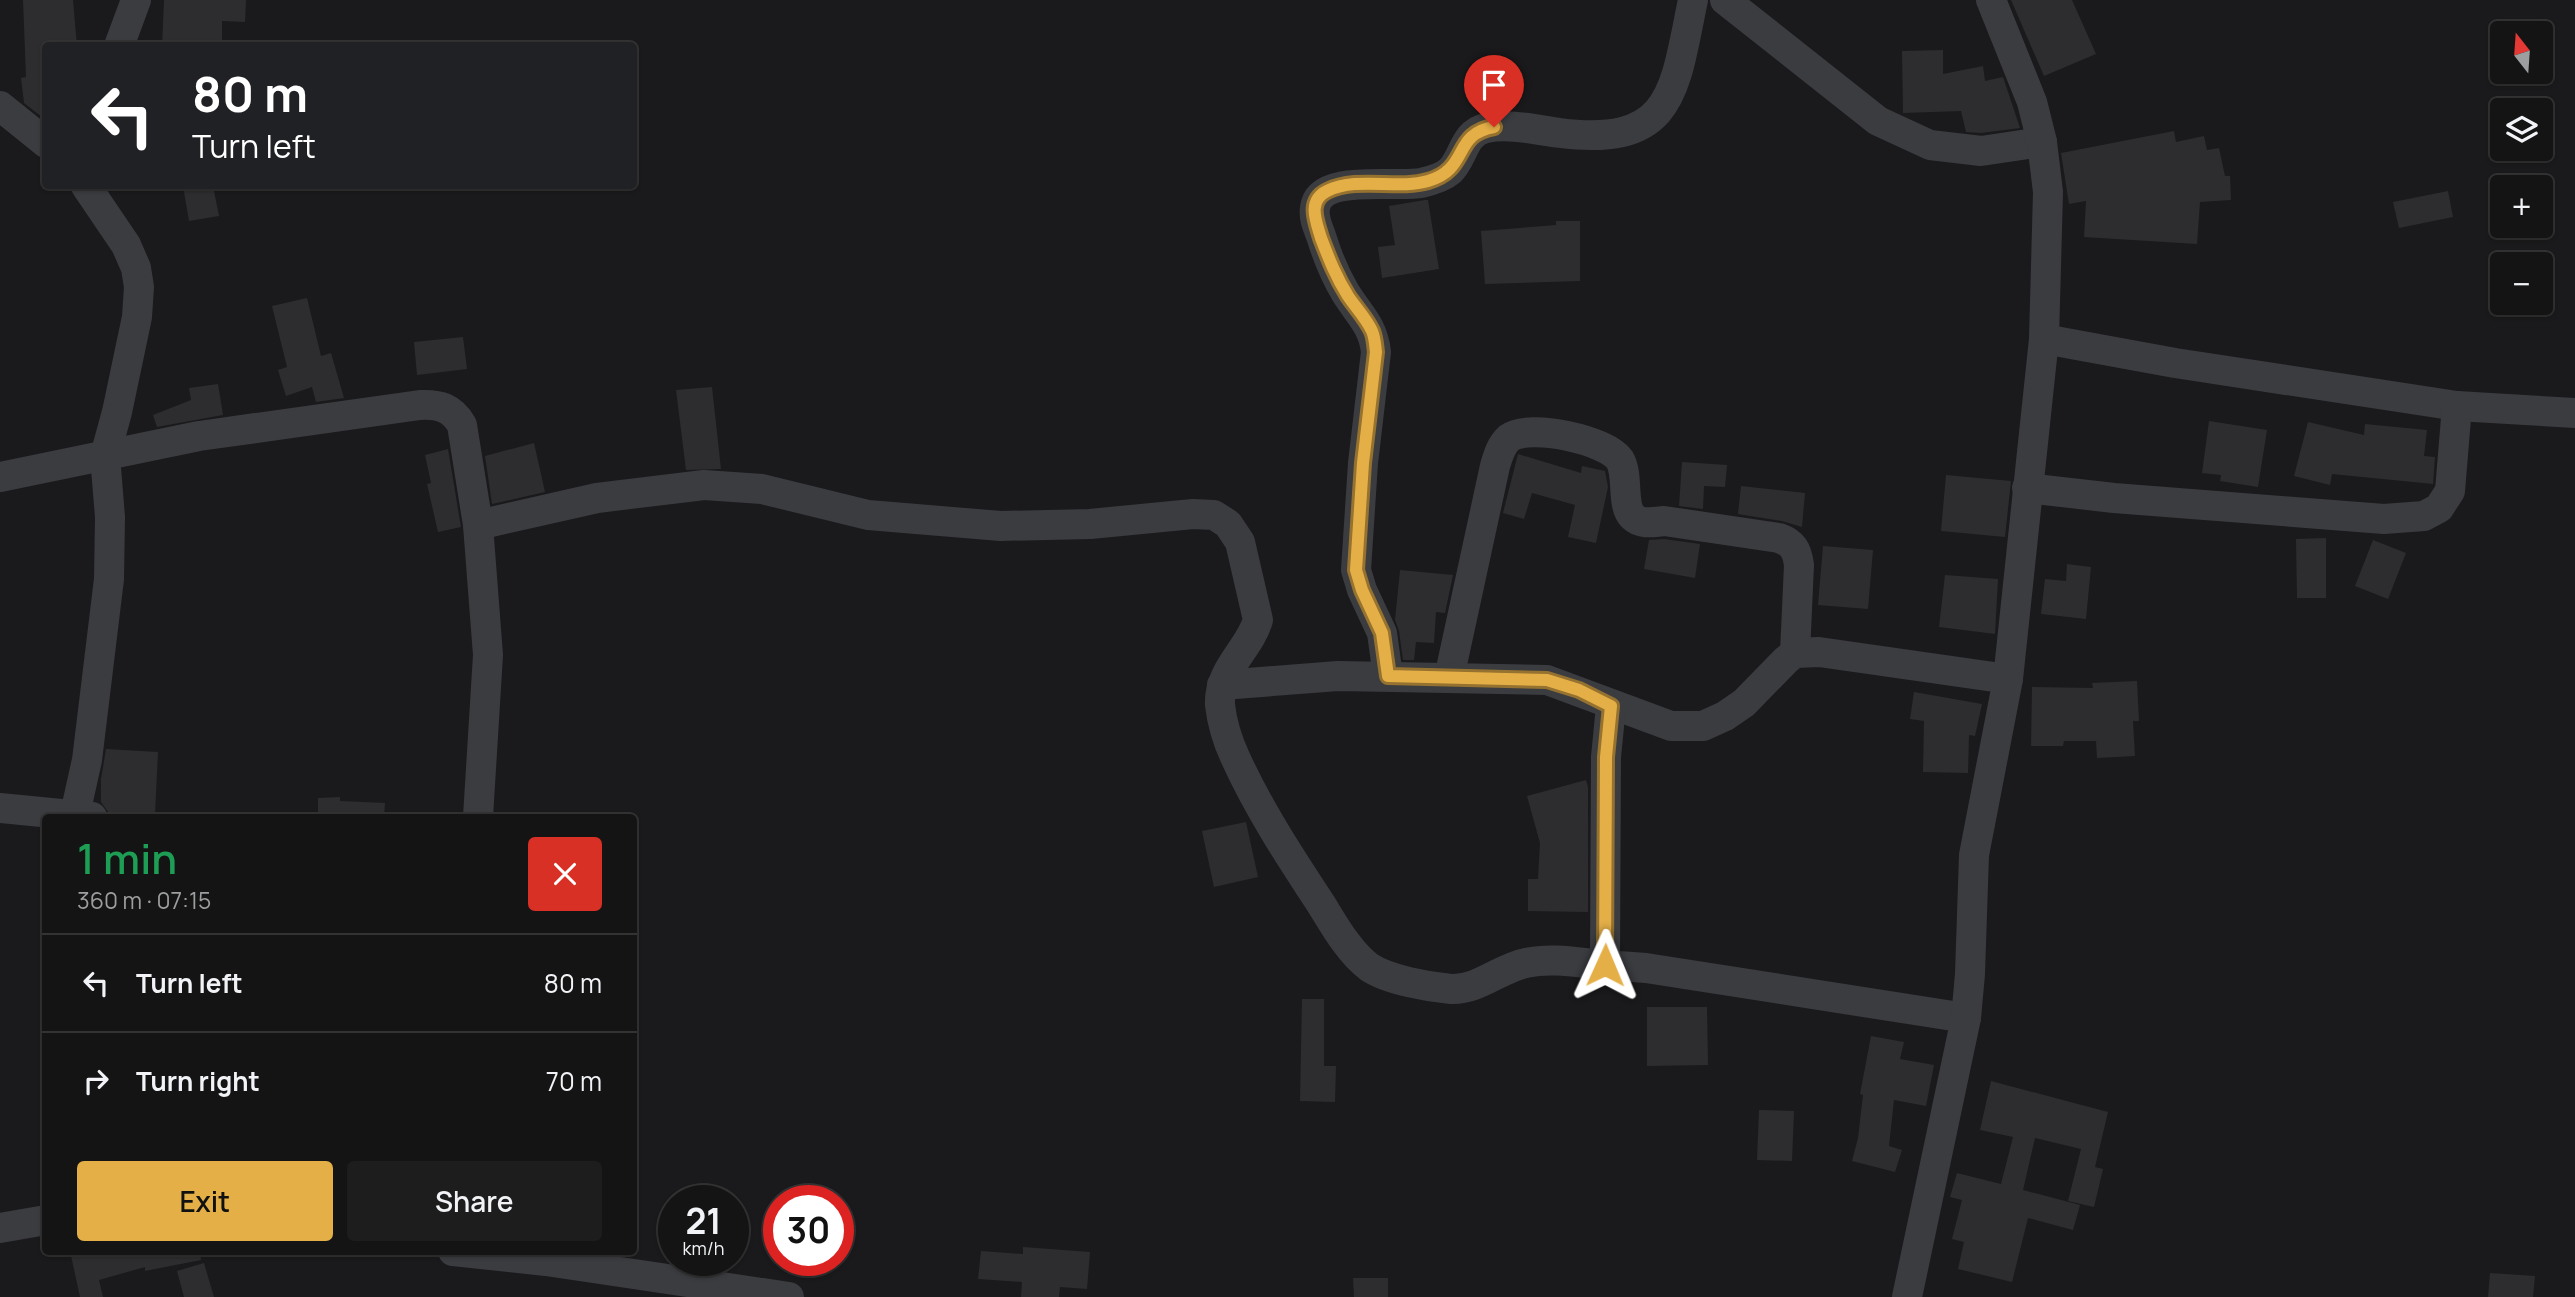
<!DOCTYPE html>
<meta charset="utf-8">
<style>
body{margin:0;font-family:Manrope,sans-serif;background:#1d1d1e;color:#f1f3f6;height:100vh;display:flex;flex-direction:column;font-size:26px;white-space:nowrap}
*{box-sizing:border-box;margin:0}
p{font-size:23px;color:#9d9ea0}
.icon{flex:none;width:38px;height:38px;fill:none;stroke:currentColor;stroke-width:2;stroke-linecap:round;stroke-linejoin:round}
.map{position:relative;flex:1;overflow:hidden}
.drawer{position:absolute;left:42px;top:814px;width:595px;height:441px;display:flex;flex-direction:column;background:#141415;border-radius:7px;box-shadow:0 2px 5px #0004,0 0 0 2px #333334}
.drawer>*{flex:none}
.banner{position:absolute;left:42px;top:42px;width:595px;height:147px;border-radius:7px;box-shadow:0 2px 5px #0004,0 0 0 2px #333334;background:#202124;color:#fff;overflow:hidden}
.needle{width:46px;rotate:343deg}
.tools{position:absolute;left:2490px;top:21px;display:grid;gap:14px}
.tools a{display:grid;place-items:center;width:63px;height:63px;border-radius:7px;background:#141415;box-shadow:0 2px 5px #0004,0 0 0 2px #333334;font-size:35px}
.speed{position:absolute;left:658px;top:1185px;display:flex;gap:14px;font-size:35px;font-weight:700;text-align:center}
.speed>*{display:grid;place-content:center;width:91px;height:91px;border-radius:50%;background:#141415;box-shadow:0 2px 5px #0004,0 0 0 2px #333334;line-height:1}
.speed small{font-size:18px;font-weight:400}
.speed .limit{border:10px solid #d22;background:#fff;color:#111}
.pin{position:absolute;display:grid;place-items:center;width:60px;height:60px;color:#fff;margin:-72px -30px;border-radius:50% 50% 50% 0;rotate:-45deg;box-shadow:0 0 7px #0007}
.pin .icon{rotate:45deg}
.me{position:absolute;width:77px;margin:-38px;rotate:1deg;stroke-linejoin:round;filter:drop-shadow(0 0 5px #0008)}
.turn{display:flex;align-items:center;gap:24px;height:147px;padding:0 35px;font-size:32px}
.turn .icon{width:91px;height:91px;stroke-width:2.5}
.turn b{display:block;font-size:49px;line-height:60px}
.round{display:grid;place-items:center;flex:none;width:74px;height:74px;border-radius:7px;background:#1d1d1e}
.headline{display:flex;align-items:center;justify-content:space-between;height:119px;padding:0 35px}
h1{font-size:42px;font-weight:600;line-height:52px;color:#1e9e55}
.primary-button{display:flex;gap:14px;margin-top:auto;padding:14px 35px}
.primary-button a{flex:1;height:80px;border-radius:7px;background:#e5af48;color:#111;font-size:28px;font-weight:600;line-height:80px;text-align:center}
.primary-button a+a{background:#1d1d1e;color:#f1f3f6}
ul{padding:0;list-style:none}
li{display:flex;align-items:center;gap:21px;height:98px;padding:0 35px;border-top:2px solid #333334}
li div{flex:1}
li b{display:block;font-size:26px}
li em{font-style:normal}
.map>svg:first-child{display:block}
.building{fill:#2d2d2f}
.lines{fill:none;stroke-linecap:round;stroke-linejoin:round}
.minor{stroke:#3b3c40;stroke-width:30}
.route-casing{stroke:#95722f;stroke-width:18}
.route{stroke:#e5af48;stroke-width:12}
</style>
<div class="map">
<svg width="2575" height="1297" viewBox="0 0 2575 1297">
<rect width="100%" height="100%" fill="#1a1a1c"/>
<!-- building -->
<g class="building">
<path d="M 23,0 L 73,0 L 77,46 L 46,46 L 46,120 L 24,103 L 21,78 L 26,77 Z"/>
<path d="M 164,0 L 246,0 L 245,22 L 222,21 L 222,42 L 196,42 L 196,46 L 162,46 Z"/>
<path d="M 2011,0 L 2072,0 L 2096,54 L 2044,76 Z"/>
<path d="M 1943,50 L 1943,74 L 1983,66 L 1985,81 L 2003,77 L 2020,128 L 1981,133 L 1966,132 L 1961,111 L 1903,113 L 1902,51 Z"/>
<path d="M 2174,131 L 2176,142 L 2204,136 L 2207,150 L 2219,148 L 2225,176 L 2230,176 L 2231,200 L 2200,202 L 2197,244 L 2084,237 L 2086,201 L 2069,204 L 2061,153 Z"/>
<path d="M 183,186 L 213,186 L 219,216 L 189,221 Z"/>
<path d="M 2448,191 L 2453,217 L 2399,228 L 2393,202 Z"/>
<path d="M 1425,200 L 1428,200 L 1439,269 L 1382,278 L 1378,247 L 1395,245 L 1389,206 Z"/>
<path d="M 1556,221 L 1580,221 L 1580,281 L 1485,284 L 1481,231 L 1556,225 Z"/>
<path d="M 307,298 L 321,356 L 331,353 L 344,398 L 316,402 L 312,387 L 286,396 L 278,370 L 287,367 L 272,306 Z"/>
<path d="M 463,337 L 467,369 L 417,375 L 414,342 Z"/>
<path d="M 218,384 L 223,415 L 157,427 L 153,415 L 191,400 L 189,388 Z"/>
<path d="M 712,387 L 721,469 L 686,470 L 676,390 Z"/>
<path d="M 2209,421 L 2267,430 L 2258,487 L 2220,481 L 2221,475 L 2202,473 Z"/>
<path d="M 2308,422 L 2364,435 L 2365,424 L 2427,430 L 2424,456 L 2435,457 L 2433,484 L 2332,474 L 2330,485 L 2294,476 Z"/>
<path d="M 534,443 L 545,492 L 492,504 L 485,456 Z"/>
<path d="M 448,449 L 461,527 L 438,532 L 427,484 L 431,483 L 425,455 Z"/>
<path d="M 1518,454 L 1581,473 L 1582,466 L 1605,471 L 1608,487 L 1596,543 L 1568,537 L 1575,505 L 1532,493 L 1524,519 L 1503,513 Z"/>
<path d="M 1682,462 L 1727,465 L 1725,487 L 1704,486 L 1703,509 L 1679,506 Z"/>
<path d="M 1946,475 L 2011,481 L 2005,537 L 1941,531 Z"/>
<path d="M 1741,486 L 1805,493 L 1802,527 L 1782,521 L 1738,514 Z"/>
<path d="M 2326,538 L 2326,598 L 2297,598 L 2296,539 Z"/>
<path d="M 1664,539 L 1700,544 L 1695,578 L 1644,569 L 1649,540 Z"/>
<path d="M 2373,540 L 2406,553 L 2388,599 L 2355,586 Z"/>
<path d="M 1823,546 L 1873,550 L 1868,609 L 1818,605 Z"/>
<path d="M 2067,564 L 2091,567 L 2086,619 L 2041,614 L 2045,579 L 2066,581 Z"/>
<path d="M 1400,570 L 1453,575 L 1445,613 L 1436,612 L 1434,643 L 1416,642 L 1414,660 L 1403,660 L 1399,631 L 1395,620 Z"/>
<path d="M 1945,575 L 1998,579 L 1995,634 L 1939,627 Z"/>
<path d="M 2137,681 L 2139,721 L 2133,721 L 2135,756 L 2097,758 L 2096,741 L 2064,741 L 2063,746 L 2031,746 L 2032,687 L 2093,688 L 2092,683 Z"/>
<path d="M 1914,692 L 1982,704 L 1975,736 L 1969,735 L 1968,773 L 1923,772 L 1924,721 L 1910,719 Z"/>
<path d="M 106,749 L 158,752 L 155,814 L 108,812 L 101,802 L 101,779 Z"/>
<path d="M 1586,780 L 1588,787 L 1588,912 L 1528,911 L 1528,879 L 1538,879 L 1540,843 L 1527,796 Z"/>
<path d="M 340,797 L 340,801 L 385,803 L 384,817 L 318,817 L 318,798 Z"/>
<path d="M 1246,822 L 1258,877 L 1214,887 L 1202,831 Z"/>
<path d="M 1302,999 L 1324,999 L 1324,1066 L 1336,1066 L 1335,1102 L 1300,1101 Z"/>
<path d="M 1647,1007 L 1707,1007 L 1708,1065 L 1647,1066 Z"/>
<path d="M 1871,1036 L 1904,1042 L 1900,1059 L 1934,1065 L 1926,1106 L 1894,1100 L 1889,1146 L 1902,1150 L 1895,1172 L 1852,1161 L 1858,1138 L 1863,1095 L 1860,1094 Z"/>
<path d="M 1991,1081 L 2108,1112 L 2095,1167 L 2103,1169 L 2094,1207 L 2068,1201 L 2081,1149 L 2035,1138 L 2023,1190 L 2080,1205 L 2073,1230 L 2028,1218 L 2012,1282 L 1958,1269 L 1964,1242 L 1952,1239 L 1962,1200 L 1950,1197 L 1957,1173 L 2001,1184 L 2013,1137 L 1980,1130 Z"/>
<path d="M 1759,1110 L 1794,1111 L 1792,1161 L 1757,1160 Z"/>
<path d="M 1023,1247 L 1090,1252 L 1087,1289 L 1060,1287 L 1059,1297 L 1021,1297 L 1022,1282 L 978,1279 L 981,1251 L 1023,1254 Z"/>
<path d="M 70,1251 L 200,1251 L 201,1260 L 145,1271 L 145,1267 L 99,1280 L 103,1297 L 80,1297 Z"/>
<path d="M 204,1263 L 214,1297 L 184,1297 L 177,1271 Z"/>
<path d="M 2490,1273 L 2535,1276 L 2533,1297 L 2488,1297 Z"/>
<path d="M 1353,1278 L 1388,1278 L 1388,1297 L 1354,1297 Z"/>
</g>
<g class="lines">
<!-- minor -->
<g class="minor">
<path d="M 1725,0 L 1878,121 L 1930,145 L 1981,151 L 2042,142"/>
<path d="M 119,46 L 136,0"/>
<path d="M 0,106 L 46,143"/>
<path d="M 2044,339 L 2175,363 L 2457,406 L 2575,413"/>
<path d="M 0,477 L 199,436 L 420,405 C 440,404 452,408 462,425 L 478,525 L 488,655 L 478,817"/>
<path d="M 2027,488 L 2114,498 L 2384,519 L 2424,516 L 2439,508 L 2450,491 L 2457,406"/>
<path d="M 478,525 L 597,498 L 704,485 L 762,489 L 868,515 L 1001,526 L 1090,524 L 1193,514 L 1214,515 L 1228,524 L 1240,542 L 1258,620 C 1249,650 1218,670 1220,705 C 1222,722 1228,742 1235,757 C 1258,808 1290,857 1321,904 C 1334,925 1349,952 1369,967 C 1388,980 1429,987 1451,989 C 1479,990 1500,968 1526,963 C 1552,957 1580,963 1605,965"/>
<path d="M 1388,676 L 1382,633 L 1362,590 L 1356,570 L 1363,463 L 1376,352 C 1373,325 1359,315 1345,292 C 1335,275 1328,258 1322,239 C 1319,229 1313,219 1315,208 C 1319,173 1396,188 1421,183 C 1430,181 1442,178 1450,171 C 1464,158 1463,133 1486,128 C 1509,123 1537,130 1560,133 C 1674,147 1674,91 1693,0"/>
<path d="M 1449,678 L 1495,466 C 1498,456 1501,445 1509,438 C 1529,423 1607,440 1620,460 C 1629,476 1621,506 1633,517 C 1641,525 1654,522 1664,521 L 1779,538 C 1793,543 1797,550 1799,565 L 1795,653"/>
<path d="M 1222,685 L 1338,676 L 1547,680 L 1671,726 L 1703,726 L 1725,716 L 1744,703 L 1786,660 L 1795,653 L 1819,652 L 2008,679"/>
<path d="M 1611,706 L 1606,757 L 1605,965 L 1646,968 L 1966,1018"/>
<path d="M 0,808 L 92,817"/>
<path d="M 75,814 L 87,760 L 109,579 L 110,517 L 105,456 L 117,412 L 137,317 L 139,287 L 136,268 L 126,245 L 86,186"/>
<path d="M 0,1228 L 46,1220"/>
<path d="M 453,1251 L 546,1261 L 789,1297"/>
<path d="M 1907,1297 L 1966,1018 L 1970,974 L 1974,855 L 2008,679 L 2044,339 L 2048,192 L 2042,142 L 2032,102 L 1991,0"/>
</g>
</g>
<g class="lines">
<!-- route casing -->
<g class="route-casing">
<path id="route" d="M 1494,127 C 1452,134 1470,169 1428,181 C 1397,190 1358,176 1327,191 C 1307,201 1316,221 1321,238 C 1329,259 1336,277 1348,296 C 1356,308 1366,318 1372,331 C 1375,338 1375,345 1376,352 L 1363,463 L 1356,570 L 1362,590 L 1382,633 L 1388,676 L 1547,680 L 1579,690 L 1611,706 L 1606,757 L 1605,965"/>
</g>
<!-- route -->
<use href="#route" class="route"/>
</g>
</svg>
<div class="tools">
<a><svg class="needle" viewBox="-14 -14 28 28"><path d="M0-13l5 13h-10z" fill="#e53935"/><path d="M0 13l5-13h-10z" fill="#9d9ea0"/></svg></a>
<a><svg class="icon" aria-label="layers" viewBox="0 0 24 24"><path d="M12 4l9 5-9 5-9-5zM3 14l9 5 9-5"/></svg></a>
<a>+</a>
<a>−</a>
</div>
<div class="speed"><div>21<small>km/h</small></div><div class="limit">30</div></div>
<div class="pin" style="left:1494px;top:127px;background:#d93025"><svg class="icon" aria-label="arrive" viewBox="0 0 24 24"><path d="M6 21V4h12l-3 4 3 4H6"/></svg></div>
<svg class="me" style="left:1605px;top:965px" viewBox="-20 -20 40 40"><path d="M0-17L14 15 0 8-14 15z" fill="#e5af48" stroke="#fff" stroke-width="4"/></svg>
<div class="banner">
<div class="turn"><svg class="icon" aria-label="left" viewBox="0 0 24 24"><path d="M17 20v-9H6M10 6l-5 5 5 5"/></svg><div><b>80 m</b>Turn left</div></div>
</div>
<section class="drawer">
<div class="headline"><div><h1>1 min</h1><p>360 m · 07:15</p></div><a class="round" style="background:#d93025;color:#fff"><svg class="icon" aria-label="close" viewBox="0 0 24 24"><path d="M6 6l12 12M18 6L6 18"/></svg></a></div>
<ul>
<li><svg class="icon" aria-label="left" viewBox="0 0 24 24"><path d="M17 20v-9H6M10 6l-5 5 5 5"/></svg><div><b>Turn left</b></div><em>80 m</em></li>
<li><svg class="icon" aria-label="right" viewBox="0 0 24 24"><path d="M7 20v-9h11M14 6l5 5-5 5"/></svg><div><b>Turn right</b></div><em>70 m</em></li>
</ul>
<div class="primary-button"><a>Exit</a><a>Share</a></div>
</section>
</div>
